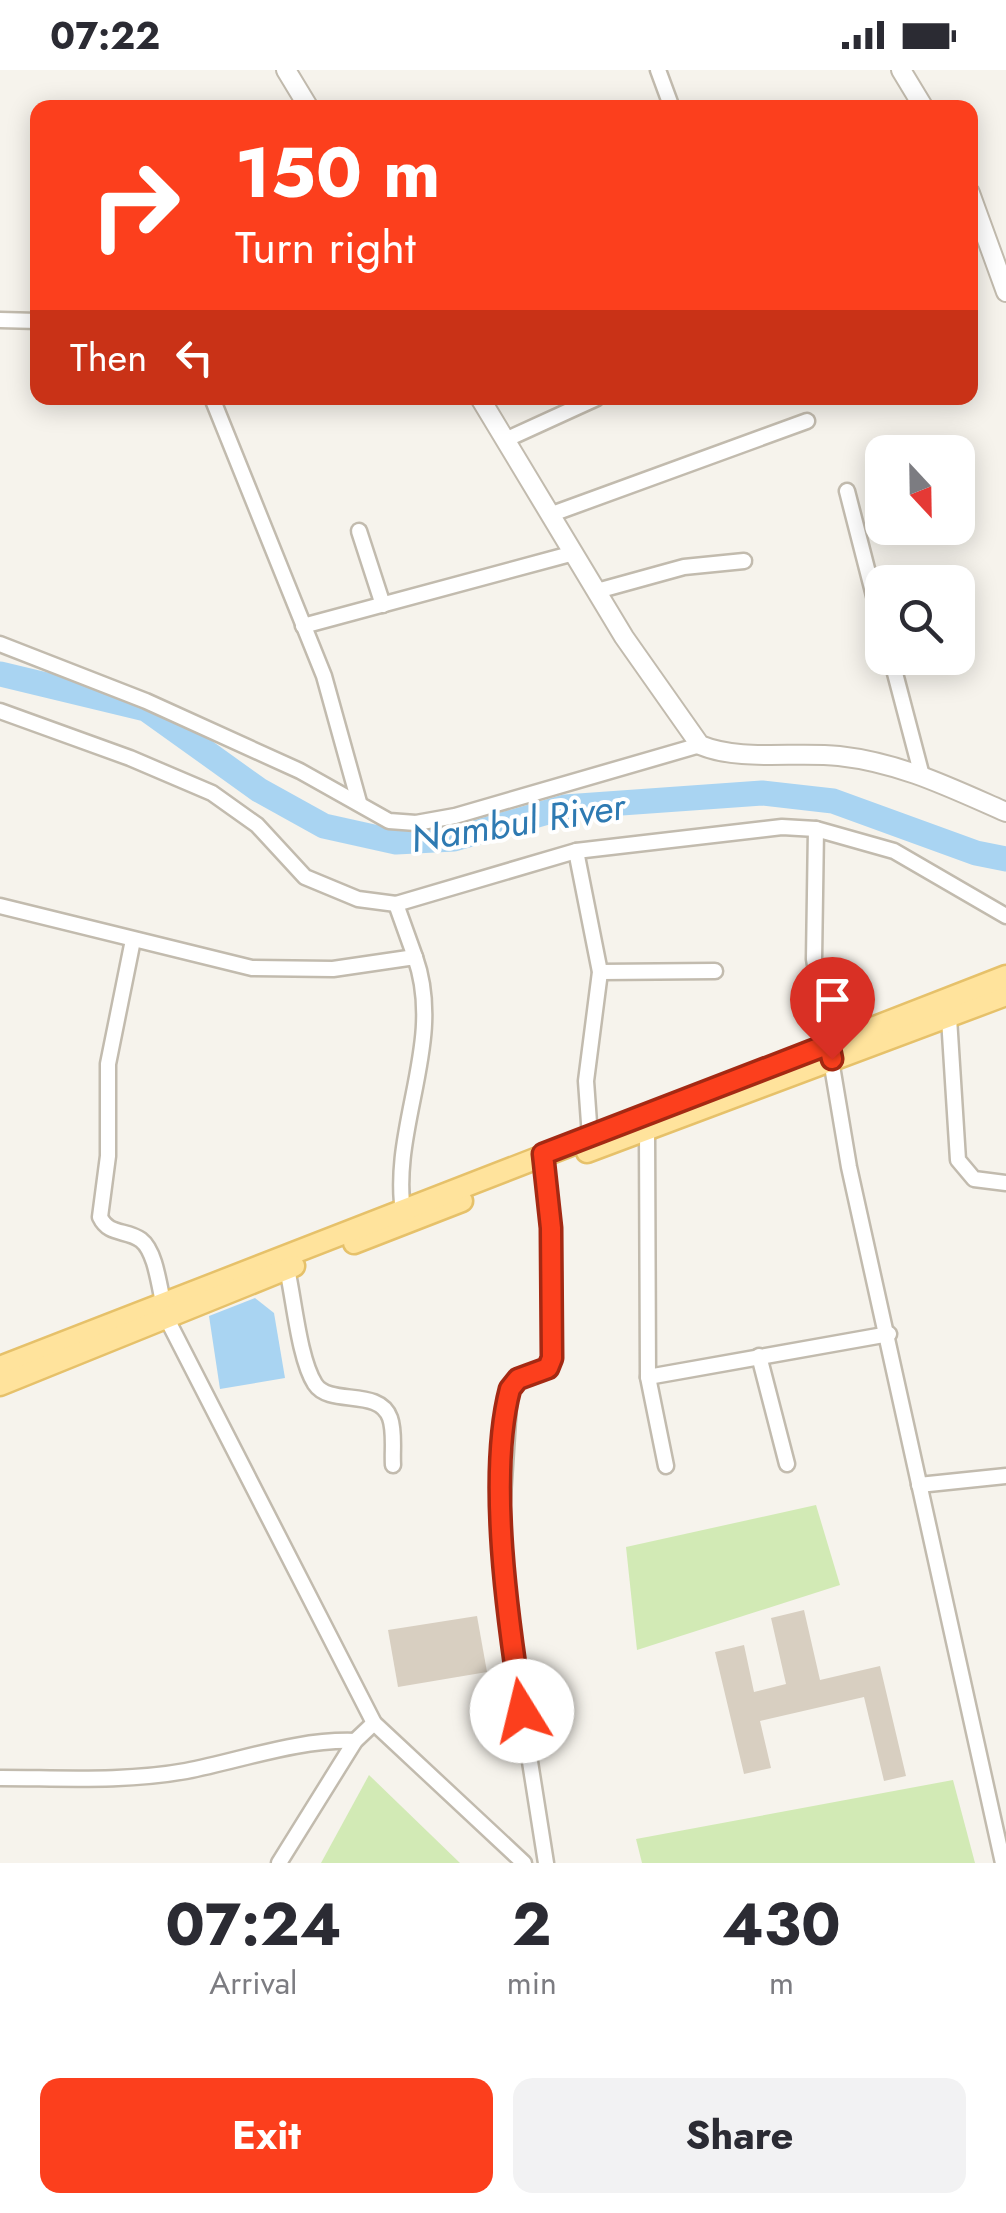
<!DOCTYPE html>
<style>
body{margin:0;font-family:Jost,sans-serif;background:#f2f2f3;color:#2b2b33;height:100vh;display:flex;flex-direction:column;font-size:38px;white-space:nowrap}
*{box-sizing:border-box;margin:0}
p{font-size:32px;color:#7c7c81}
.icon{flex:none;width:55px;height:55px;fill:none;stroke:currentColor;stroke-width:2;stroke-linecap:round;stroke-linejoin:round}
.map{position:relative;height:1793px;overflow:hidden}
.side{display:flex;flex-direction:column;background:#fff;flex:1}
.side>*{flex:none}
.hud{position:absolute;left:30px;top:30px;width:948px;height:305px;border-radius:20px;box-shadow:0 5px 25px #0003;background:#fc3f1d;color:#fff;overflow:hidden}
.needle{width:65px;rotate:158deg}
.buttons{position:absolute;left:865px;top:365px;display:grid;gap:20px}
.buttons a{display:grid;place-items:center;width:110px;height:110px;border-radius:20px;background:#fff;box-shadow:0 5px 25px #0003;font-size:50px}
.pin{position:absolute;display:grid;place-items:center;width:85px;height:85px;color:#fff;margin:-102px -42px;border-radius:50% 50% 50% 0;rotate:-45deg;box-shadow:0 0 10px #0007}
.pin .icon{rotate:45deg}
.me{position:absolute;width:110px;margin:-55px;rotate:351deg;stroke-linejoin:round;filter:drop-shadow(0 0 8px #0008)}
.turn{display:flex;align-items:center;gap:35px;height:210px;padding:0 40px;font-size:45px}
.turn .icon{width:130px;height:130px;stroke-width:2.5}
.turn b{display:block;font-size:70px;line-height:85px}
.then{display:flex;align-items:center;height:95px;padding:0 40px;background:#0003;gap:20px;font-size:38px}
.eta{display:flex;justify-content:space-evenly;align-items:center;height:170px;text-align:center}
.eta b{font-size:60px;font-weight:700;line-height:70px}
.cta{display:flex;gap:20px;margin-top:auto;padding:20px 40px}
.cta a{flex:1;height:115px;border-radius:20px;background:#fc3f1d;color:#fff;font-size:40px;font-weight:700;line-height:115px;text-align:center}
.cta a+a{background:#f2f2f3;color:#2b2b33}
.status{display:flex;justify-content:space-between;align-items:center;height:70px;padding:0 50px;background:#fff;direction:ltr}
.status svg{height:28px;fill:currentColor}
.map>svg:first-child{display:block}
.green{fill:#d2eab5}
.water{fill:#a9d4f2}
.lines{fill:none;stroke-linecap:round;stroke-linejoin:round}
.river{stroke:#a9d4f2;stroke-width:25}
.building{fill:#d8cfc1}
.minor-casing{stroke:#c2bbae;stroke-width:19}
.tertiary-casing{stroke:#c2bbae;stroke-width:22}
.primary-casing{stroke:#e6c16a;stroke-width:25}
.minor{stroke:#fff;stroke-width:14}
.tertiary{stroke:#fff;stroke-width:18}
.primary{stroke:#ffe39c;stroke-width:20}
.route-casing{stroke:#a42913;stroke-width:25}
.route{stroke:#fc3f1d;stroke-width:18}
.labels{text-anchor:middle;dominant-baseline:central;stroke-width:8;stroke-linejoin:round;paint-order:stroke}
.water-label{font-size:38px;font-style:italic;fill:#2e7ab2;stroke:#fff}
</style>
<div class="status"><b>07:22</b><svg viewBox="0 0 49 12"><path d="M0 12V9h3v3zM5 12V6h3v6zM10 12V3h3v9zM15 12V0h3v12zM26 1h20v11H26zM47 4h2v5h-2z"/></svg></div>
<div class="map">
<svg width="1006" height="1793" viewBox="0 0 1006 1793">
<rect width="100%" height="100%" fill="#f6f3ec"/>
<!-- green -->
<g class="green">
<path d="M 816,1435 L 840,1515 L 637,1580 L 626,1477 Z"/>
<path d="M 369,1705 L 460,1793 L 321,1793 Z"/>
<path d="M 953,1710 L 975,1793 L 642,1793 L 636,1769 Z"/>
</g>
<!-- water -->
<path class="water" d="M 255,1228 L 274,1243 L 285,1308 L 220,1319 L 209,1246 Z"/>
<g class="lines">
<!-- river -->
<path class="river" d="M 0,604 L 146,639 L 259,720 L 324,756 L 396,772 L 454,769 L 565,737 L 762,723 L 833,731 L 976,783 L 1006,789"/>
</g>
<!-- building -->
<g class="building">
<path d="M 804,1540 L 820,1610 L 880,1596 L 906,1706 L 884,1711 L 864,1627 L 760,1651 L 771,1698 L 744,1704 L 715,1582 L 744,1575 L 754,1622 L 786,1614 L 771,1548 Z"/>
<path d="M 477,1546 L 487,1602 L 398,1617 L 388,1560 Z"/>
</g>
<g class="lines">
<!-- minor casing -->
<g class="minor-casing">
<g id="minor">
<path d="M 658,0 L 672,38"/>
<path d="M 0,250 L 38,251"/>
<path d="M 212,328 L 324,606 L 359,732"/>
<path d="M 505,370 L 597,328"/>
<path d="M 847,421 L 882,557"/>
<path d="M 552,444 L 807,351"/>
<path d="M 359,461 L 383,535"/>
<path d="M 597,521 L 684,497 L 744,491"/>
<path d="M 303,556 L 574,483"/>
<path d="M 0,574 L 146,631 L 300,701 L 389,751 L 416,753 L 455,746 L 700,675"/>
<path d="M 891,588 L 921,702"/>
<path d="M 0,641 L 130,688 L 212,723 L 257,755 L 305,807 L 358,829 L 396,834 L 415,887"/>
<path d="M 576,781 L 600,902 L 586,1011 L 590,1067"/>
<path d="M 396,834 L 576,781 L 782,757 L 816,759"/>
<path d="M 0,836 L 252,898 L 333,899 L 415,887 C 446,974 388,1060 404,1148"/>
<path d="M 133,870 L 108,994 L 108,1086 L 100,1147 C 109,1166 126,1159 141,1170 C 158,1183 160,1228 167,1249 L 374,1653 L 524,1793"/>
<path d="M 600,902 L 715,901"/>
<path d="M 949,948 L 958,1090 L 974,1109 L 1006,1113"/>
<path d="M 647,1061 L 648,1307 L 666,1396"/>
<path d="M 543,1084 L 551,1158 L 553,1288 L 548,1297 L 517,1309 L 510,1319 L 502,1442 L 510,1565 L 546,1793"/>
<path d="M 287,1199 C 294,1229 299,1289 315,1314 C 330,1337 379,1317 390,1348 C 395,1362 392,1381 393,1395"/>
<path d="M 759,1286 L 787,1394"/>
<path d="M 648,1307 L 889,1264"/>
<path d="M 919,1415 L 1006,1406"/>
<path d="M 0,1708 C 62,1708 125,1712 186,1701 C 243,1690 297,1669 355,1671"/>
<path d="M 279,1793 L 355,1671 L 374,1653"/>
<path d="M 1003,1793 L 849,1097 L 814,889 L 816,759 L 894,781 L 1006,846"/>
</g>
</g>
<!-- tertiary casing -->
<g class="tertiary-casing">
<g id="tertiary">
<path d="M 286,0 L 309,38"/>
<path d="M 901,0 L 924,38"/>
<path d="M 970,123 L 1006,222"/>
<path d="M 480,328 L 624,567 L 700,675 C 741,692 795,681 839,686 C 901,693 949,717 1006,742"/>
</g>
</g>
<!-- primary casing -->
<g class="primary-casing">
<g id="primary">
<path d="M 587,1082 L 1006,925"/>
<path d="M 354,1173 L 462,1131"/>
<path d="M 0,1297 L 1006,906"/>
<path d="M 0,1315 L 294,1196"/>
</g>
</g>
<!-- minor -->
<use href="#minor" class="minor"/>
<!-- tertiary -->
<use href="#tertiary" class="tertiary"/>
<!-- primary -->
<use href="#primary" class="primary"/>
</g>
<g class="lines">
<!-- route casing -->
<g class="route-casing">
<path id="route" d="M 522,1641 C 508,1552 487,1406 510,1319 L 518,1309 L 548,1298 L 552,1288 L 551,1158 L 543,1084 L 829,974 L 832,989"/>
</g>
<!-- route -->
<use href="#route" class="route"/>
</g>
<g class="labels">
<!-- water labels -->
<g class="water-label">
<text transform="translate(518 752) rotate(-9)">Nambul River</text>
</g>
</g>
</svg>
<div class="buttons">
<a><svg class="needle" viewBox="-14 -14 28 28"><path d="M0-13l5 13h-10z" fill="#e53935"/><path d="M0 13l5-13h-10z" fill="#7c7c81"/></svg></a>
<a><svg class="icon" aria-label="search" viewBox="0 0 24 24"><circle cx="10" cy="10" r="6"/><path d="M15 15l6 6"/></svg></a>
</div>
<div class="pin" style="left:832px;top:989px;background:#d93025"><svg class="icon" aria-label="arrive" viewBox="0 0 24 24"><path d="M6 21V4h12l-3 4 3 4H6"/></svg></div>
<svg class="me" style="left:522px;top:1641px" viewBox="-20 -20 40 40"><circle r="19" fill="#fff"/><path d="M0-13L10 11 0 6-10 11z" fill="#fc3f1d"/></svg>
<div class="hud">
<div class="turn"><svg class="icon" aria-label="right" viewBox="0 0 24 24"><path d="M7 20v-9h11M14 6l5 5-5 5"/></svg><div><b>150 m</b>Turn right</div></div>
<div class="then">Then<svg class="icon" aria-label="left" viewBox="0 0 24 24"><path d="M17 20v-9H6M10 6l-5 5 5 5"/></svg></div>
</div>
</div>
<section class="side">
<div class="eta">
<div><b>07:24</b><p>Arrival</p></div>
<div><b>2</b><p>min</p></div>
<div><b>430</b><p>m</p></div>
</div>
<div class="cta"><a>Exit</a><a>Share</a></div>
</section>
